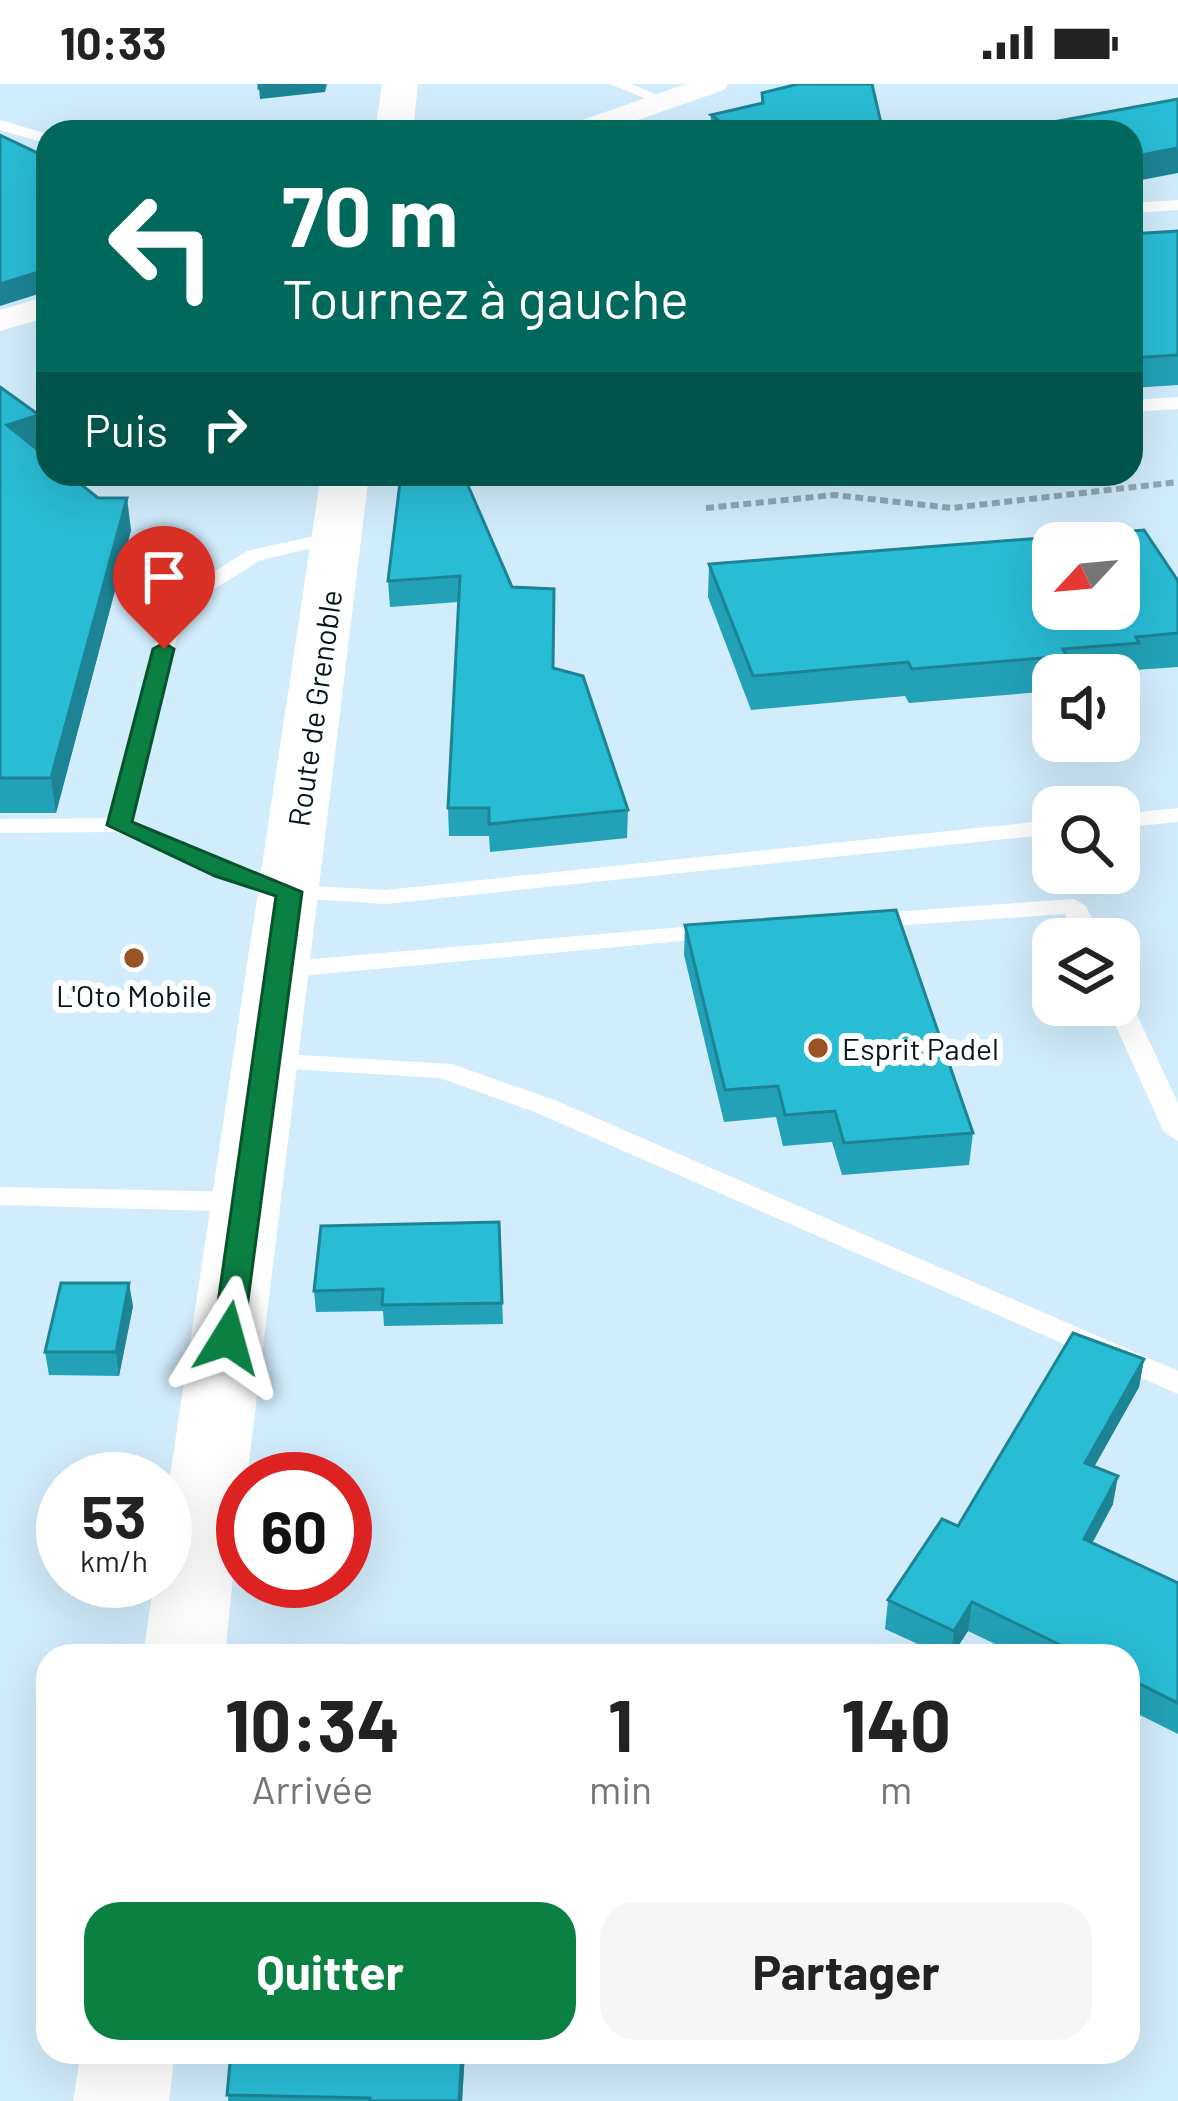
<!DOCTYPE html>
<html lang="fr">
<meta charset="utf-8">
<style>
body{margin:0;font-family:Barlow,sans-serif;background:#f6f6f6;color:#222;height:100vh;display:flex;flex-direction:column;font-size:45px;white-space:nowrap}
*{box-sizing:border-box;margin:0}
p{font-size:39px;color:#767676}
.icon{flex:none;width:66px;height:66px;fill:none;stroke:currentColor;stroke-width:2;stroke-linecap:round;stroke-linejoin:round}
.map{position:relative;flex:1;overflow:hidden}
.details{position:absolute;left:36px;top:1560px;width:1104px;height:420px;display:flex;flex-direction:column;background:#fff;border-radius:36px;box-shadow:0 12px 48px #0002}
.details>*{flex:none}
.banner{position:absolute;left:36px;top:36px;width:1107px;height:366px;border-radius:36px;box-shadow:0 12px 48px #0002;background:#00695c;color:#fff;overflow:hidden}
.needle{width:78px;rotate:244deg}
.fabs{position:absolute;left:1032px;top:438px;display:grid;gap:24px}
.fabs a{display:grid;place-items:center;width:108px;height:108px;border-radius:24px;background:#fff;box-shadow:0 12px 48px #0002;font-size:60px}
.speed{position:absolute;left:36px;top:1368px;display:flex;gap:24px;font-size:60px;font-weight:700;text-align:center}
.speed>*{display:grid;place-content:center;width:156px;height:156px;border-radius:50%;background:#fff;box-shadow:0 12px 48px #0002;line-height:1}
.speed small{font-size:30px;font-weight:400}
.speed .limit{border:18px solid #d22;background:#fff;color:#111}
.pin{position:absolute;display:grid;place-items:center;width:102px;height:102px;color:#fff;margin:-123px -51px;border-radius:50% 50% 50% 0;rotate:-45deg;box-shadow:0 0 12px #0007}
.pin .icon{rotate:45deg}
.me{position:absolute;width:132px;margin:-66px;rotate:8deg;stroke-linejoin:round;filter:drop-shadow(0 0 9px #0008)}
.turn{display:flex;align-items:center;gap:42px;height:252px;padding:0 48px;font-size:54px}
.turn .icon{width:156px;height:156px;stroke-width:2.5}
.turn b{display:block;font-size:84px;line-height:102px}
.then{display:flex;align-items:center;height:114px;padding:0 48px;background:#0003;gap:24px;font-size:45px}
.eta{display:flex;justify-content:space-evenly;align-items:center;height:204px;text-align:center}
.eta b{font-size:72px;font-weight:700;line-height:84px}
.primary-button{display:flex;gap:24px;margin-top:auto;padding:24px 48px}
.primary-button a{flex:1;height:138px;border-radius:36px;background:#0b8043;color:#fff;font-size:48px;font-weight:700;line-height:138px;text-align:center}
.primary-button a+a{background:#f6f6f6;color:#222}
.status{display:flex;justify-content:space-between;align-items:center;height:84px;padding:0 60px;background:#fff;direction:ltr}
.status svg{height:33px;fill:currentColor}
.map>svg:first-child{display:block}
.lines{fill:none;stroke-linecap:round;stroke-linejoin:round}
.path{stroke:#90a8b5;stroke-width:6;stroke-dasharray:8 4.5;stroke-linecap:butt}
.service{fill:#fff;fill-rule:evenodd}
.minor{fill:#fff;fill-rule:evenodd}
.primary{fill:#fff;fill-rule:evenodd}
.wall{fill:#23a2b7}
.shaded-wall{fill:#1d8495}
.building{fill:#29bcd5;stroke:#1d8495;stroke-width:3;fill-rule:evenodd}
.route{fill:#0b8043;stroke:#07532c;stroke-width:3}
.poi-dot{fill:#985425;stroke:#fff;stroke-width:4.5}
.labels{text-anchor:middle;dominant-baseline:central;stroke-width:12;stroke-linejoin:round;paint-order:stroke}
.street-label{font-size:30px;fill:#05161f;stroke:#fff}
.poi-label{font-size:30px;fill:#05161f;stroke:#fff}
</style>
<div class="status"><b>10:33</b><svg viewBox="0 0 49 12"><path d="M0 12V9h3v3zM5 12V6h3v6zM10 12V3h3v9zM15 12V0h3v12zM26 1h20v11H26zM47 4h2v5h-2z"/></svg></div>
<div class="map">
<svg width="1178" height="2017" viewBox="0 0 1178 2017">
<rect width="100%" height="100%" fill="#d1ecfb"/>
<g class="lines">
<!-- path -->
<path class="path" d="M 706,424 L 834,411 L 952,424 L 1178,398"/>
<!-- service -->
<g class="service">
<path d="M 610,0 L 631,0 L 672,17 L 659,20 Z"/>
<path d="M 0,36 L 48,50 L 48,60 L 0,46 Z"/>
<path d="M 1178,116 L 1178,126 L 1131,129 L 1131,119 Z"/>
<path d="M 1178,313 L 1178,325 L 1131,328 L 1131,316 Z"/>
<path d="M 336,447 L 346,453 L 343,457 L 261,476 L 184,524 L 132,738 L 292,801 L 385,806 L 1053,736 L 1053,750 L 385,820 L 280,813 L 116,748 L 0,749 L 0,735 L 109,734 L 167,517 L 247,467 Z"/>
<path d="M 1178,724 L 1178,738 L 1119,744 L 1119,730 Z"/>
<path d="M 1074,815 L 1086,822 L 1102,855 L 1076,855 L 1065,830 L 863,844 L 851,837 L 863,830 Z"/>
<path d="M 717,840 L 730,848 L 726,853 L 278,894 L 265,886 L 278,878 Z"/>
<path d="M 1119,912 L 1132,920 L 1178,1019 L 1178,1057 L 1164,1048 L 1106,921 L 1119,921 Z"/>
<path d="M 265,969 L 452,980 L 557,1017 L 1178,1287 L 1178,1310 L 537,1029 L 440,994 L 256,983 L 252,977 L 256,971 Z"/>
<path d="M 0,1103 L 247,1108 L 261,1118 L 247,1128 L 0,1121 Z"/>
</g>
<!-- minor -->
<g class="minor">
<path d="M 686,0 L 728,0 L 724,6 L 603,48 L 560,48 L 565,42 Z"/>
<path d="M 48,212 L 48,233 L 0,247 L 0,226 Z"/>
</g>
<!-- primary -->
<g class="primary">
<path d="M 382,0 L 418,0 L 413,48 L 375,48 Z"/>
<path d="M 321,390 L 369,390 L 247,1395 L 243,1395 L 225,1572 L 143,1572 L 154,1497 L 165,1497 L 165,1425 Z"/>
<path d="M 81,1968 L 175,1968 L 169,2017 L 73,2017 Z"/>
</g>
</g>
<!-- wall -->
<g class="wall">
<path d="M 762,9 L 883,48 L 710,48 L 711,31 L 761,19 Z"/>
<path d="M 1178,147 L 1178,301 L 1131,304 L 1131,150 Z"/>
<path d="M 0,303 L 39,331 L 43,362 L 37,364 L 131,446 L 56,729 L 0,729 Z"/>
<path d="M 401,390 L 512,503 L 628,726 L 627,754 L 490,768 L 489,752 L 449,752 L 448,724 L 459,518 L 390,523 L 388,497 Z"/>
<path d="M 709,480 L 1178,497 L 1178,583 L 1135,586 L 1134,593 L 1119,594 L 1119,591 L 1053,591 L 1053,607 L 909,619 L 905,612 L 751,626 L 708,513 Z"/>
<path d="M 685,841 L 973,1049 L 969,1081 L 842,1091 L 832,1058 L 783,1062 L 776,1033 L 724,1038 L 684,871 Z"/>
<path d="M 499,1138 L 503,1240 L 384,1242 L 383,1227 L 316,1228 L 314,1207 Z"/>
<path d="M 133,1222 L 119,1292 L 49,1291 L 45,1268 Z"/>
<path d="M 1144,1275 L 1139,1303 L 1094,1383 L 1113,1420 L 1092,1459 L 1178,1499 L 1178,1650 L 1128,1625 L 1128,1572 L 1020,1572 L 968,1547 L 952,1572 L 944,1572 L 885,1545 L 888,1516 L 958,1442 Z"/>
<path d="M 231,1968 L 465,1968 L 462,2017 L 228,2017 Z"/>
</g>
<!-- shaded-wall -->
<g class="shaded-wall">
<path d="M 293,0 L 327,0 L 325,8 L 260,15 L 259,4 Z"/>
<path d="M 1178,64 L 1178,89 L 1131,98 L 1131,73 Z"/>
<path d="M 48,185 L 48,207 L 0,222 L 0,200 Z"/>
<path d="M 39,331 L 43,362 L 12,372 L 7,341 Z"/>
<path d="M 127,414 L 131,446 L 56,729 L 51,694 Z"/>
<path d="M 129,1199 L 133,1222 L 119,1292 L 116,1268 Z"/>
<path d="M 1144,1275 L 1139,1303 L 1080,1408 L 1085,1379 Z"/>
<path d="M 1118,1392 L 1113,1420 L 1079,1484 L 1084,1455 Z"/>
<path d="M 972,1518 L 968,1547 L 951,1572 L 954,1547 Z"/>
<path d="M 462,1968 L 465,1968 L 462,2017 L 459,2017 Z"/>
</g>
<!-- building -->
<g class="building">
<path d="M 259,0 L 293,0 L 259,4 Z"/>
<path d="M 798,0 L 872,0 L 883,48 L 734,48 L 711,31 L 763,19 L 762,9 Z"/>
<path d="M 1178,15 L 1178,64 L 1131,73 L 1131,48 L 999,48 Z"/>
<path d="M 0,51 L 48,74 L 48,185 L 0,200 Z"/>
<path d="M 1178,147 L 1178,271 L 1131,274 L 1131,150 Z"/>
<path d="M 0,303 L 39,331 L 7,341 L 48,374 L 48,390 L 68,390 L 98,414 L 127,414 L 51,694 L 0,694 Z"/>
<path d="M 401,390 L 463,390 L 512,503 L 554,505 L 553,584 L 583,592 L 628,726 L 489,740 L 489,724 L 448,724 L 460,492 L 388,497 Z"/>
<path d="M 1144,446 L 1178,497 L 1178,549 L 1136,553 L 1139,559 L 1063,565 L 1067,572 L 912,585 L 908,578 L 753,592 L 709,480 ZM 1053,459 L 1119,459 L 1119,525 L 1053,525 Z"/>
<path d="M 896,826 L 973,1049 L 844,1059 L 835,1027 L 785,1031 L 778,1002 L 725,1006 L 685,841 Z"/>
<path d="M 499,1138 L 502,1219 L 382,1221 L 383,1205 L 314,1207 L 321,1142 Z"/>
<path d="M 61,1199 L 129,1199 L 116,1268 L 45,1268 Z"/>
<path d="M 1073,1249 L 1144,1275 L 1085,1379 L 1118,1392 L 1084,1455 L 1178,1499 L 1178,1619 L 1128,1594 L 1128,1572 L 1083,1572 L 972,1518 L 954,1547 L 888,1516 L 942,1435 L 958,1442 Z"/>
<path d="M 231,1968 L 462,1968 L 459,2017 L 370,2017 L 370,2014 L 227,2011 Z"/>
</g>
<!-- route -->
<path class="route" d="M 164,559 L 174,565 L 132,738 L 302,808 L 243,1254 L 239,1262 L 218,1262 L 213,1254 L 276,812 L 215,792 L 107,741 L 153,565 Z"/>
<!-- markers -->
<g class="poi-dot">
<circle cx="134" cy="874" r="12"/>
<circle cx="818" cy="964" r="12"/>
</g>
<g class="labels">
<!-- street labels -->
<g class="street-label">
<text transform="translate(314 624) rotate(-82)">Route de Grenoble</text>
</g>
<!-- poi labels -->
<g class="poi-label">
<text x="134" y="911">L'Oto Mobile</text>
<text x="842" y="964" text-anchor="start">Esprit Padel</text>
</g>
</g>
</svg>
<div class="fabs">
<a><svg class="needle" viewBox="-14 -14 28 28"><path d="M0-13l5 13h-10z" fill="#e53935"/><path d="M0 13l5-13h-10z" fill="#767676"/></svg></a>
<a><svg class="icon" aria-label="sound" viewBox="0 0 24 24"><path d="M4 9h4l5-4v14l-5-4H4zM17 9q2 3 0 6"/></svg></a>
<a><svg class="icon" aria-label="search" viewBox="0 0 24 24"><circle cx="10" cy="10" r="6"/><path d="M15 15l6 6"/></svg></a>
<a><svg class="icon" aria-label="layers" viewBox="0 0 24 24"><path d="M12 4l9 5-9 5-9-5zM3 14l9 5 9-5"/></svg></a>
</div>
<div class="speed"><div>53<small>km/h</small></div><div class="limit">60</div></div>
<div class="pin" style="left:164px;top:565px;background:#d93025"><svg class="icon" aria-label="arrive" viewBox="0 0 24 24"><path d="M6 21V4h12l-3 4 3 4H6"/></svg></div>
<svg class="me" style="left:228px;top:1254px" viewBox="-20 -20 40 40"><path d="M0-17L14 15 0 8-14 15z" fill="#0b8043" stroke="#fff" stroke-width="4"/></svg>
<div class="banner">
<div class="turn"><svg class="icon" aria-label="left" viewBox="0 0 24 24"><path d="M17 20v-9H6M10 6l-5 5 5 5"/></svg><div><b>70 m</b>Tournez à gauche</div></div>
<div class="then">Puis<svg class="icon" aria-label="right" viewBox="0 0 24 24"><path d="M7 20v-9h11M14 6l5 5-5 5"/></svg></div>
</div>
<section class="details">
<div class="eta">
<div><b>10:34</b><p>Arrivée</p></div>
<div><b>1</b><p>min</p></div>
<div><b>140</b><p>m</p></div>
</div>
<div class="primary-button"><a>Quitter</a><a>Partager</a></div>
</section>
</div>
